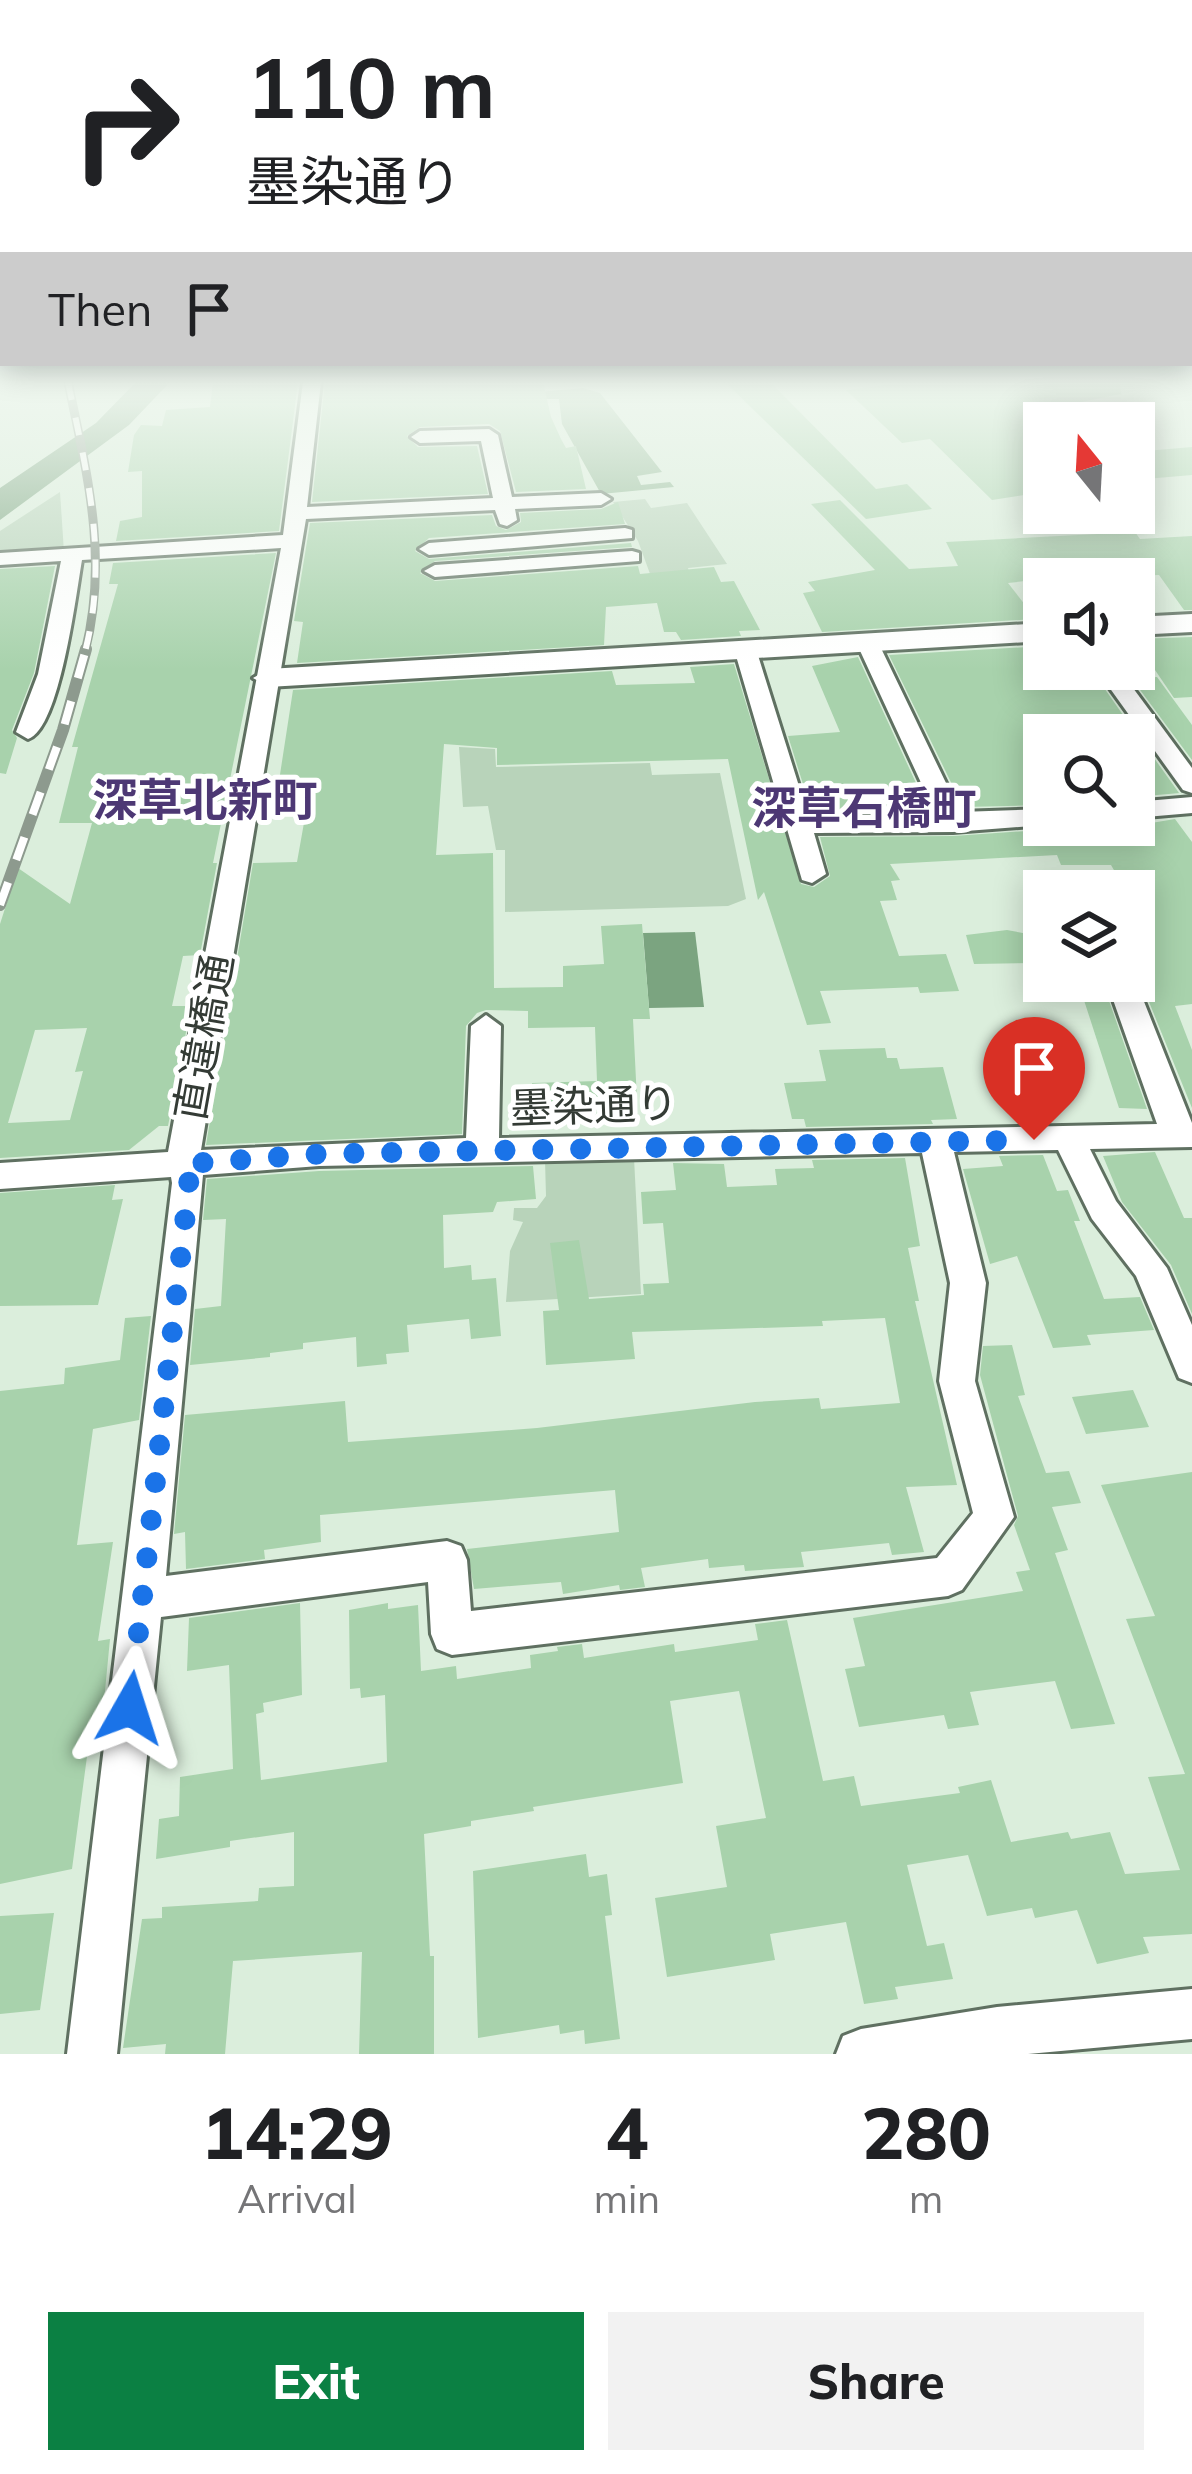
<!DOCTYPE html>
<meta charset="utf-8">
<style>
body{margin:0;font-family:Mulish,"Noto Sans JP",sans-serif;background:#f2f2f2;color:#202124;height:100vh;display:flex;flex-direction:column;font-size:45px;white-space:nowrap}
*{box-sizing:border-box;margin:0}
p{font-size:39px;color:#757577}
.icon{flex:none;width:66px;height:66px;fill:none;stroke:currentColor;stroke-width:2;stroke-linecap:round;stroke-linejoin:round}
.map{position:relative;height:2054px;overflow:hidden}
.details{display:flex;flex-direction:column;background:#fff;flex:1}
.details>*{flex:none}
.hud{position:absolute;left:0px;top:0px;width:1194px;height:366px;box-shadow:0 6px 30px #0003;background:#fff;color:#202124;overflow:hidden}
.needle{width:78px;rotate:342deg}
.buttons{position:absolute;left:1023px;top:402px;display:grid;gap:24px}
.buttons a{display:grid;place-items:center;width:132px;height:132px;border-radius:0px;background:#fff;box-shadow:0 6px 30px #0003;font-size:60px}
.pin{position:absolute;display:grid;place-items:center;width:102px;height:102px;color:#fff;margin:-123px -51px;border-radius:50% 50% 50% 0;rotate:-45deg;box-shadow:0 0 12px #0007}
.pin .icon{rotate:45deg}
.me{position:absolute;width:132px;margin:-66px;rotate:6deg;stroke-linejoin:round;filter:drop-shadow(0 0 9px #0008)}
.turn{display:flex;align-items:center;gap:42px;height:252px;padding:0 48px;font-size:54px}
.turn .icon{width:156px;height:156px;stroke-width:2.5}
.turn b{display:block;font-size:84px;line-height:102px}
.then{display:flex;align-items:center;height:114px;padding:0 48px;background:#0003;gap:24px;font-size:45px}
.eta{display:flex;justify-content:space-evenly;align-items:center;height:204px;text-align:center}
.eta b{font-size:72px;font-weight:800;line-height:84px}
.primary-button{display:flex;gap:24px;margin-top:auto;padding:24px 48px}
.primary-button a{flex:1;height:138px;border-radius:0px;background:#0b8043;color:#fff;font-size:48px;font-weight:800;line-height:138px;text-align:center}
.primary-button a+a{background:#f2f2f2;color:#202124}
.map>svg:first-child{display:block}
.green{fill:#b8d3ba}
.forest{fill:#8bb48f}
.water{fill:#7ba480}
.building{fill:#a8d2ac;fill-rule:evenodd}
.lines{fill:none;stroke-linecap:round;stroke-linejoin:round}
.minor-casing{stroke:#5f7061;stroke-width:6}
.tertiary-casing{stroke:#5f7061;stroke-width:6}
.minor{fill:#fff;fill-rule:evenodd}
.tertiary{fill:#fff;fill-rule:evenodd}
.rail-far1-casing{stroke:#8d9a8e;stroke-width:9}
.rail-casing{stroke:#8d9a8e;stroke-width:12}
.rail-far1{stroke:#fff;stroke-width:6;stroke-dasharray:18;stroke-linecap:butt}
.rail{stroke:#fff;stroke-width:8;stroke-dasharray:24;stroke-linecap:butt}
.route{stroke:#1a73e8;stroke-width:21;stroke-dasharray:0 37.8}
.labels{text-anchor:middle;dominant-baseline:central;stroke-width:10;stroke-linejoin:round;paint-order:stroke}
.street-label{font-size:42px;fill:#343b35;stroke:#fff}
.neighbourhood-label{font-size:45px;font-weight:bold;fill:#4d3874;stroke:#fff}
</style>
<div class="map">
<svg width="1192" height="2054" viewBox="0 0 1192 2054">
<rect width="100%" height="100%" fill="#dbeedc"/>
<!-- green -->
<g class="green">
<path d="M 60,492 L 64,552 L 0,556 L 0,531 Z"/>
<path d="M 645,499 L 651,508 L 687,503 L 727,564 L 688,568 L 691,579 L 653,582 L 638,541 L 613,502 Z"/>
<path d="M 459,747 L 495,749 L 496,767 L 650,763 L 652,775 L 720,773 L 746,899 L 728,906 L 505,912 L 505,850 L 496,850 L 488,806 L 463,807 Z"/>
<path d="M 634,1158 L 641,1294 L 506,1302 L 510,1251 L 523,1222 L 513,1220 L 514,1208 L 537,1208 L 546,1196 L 545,1160 Z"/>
</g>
<!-- forest -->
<path class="forest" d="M 583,388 L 600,393 L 662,472 L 637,476 L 641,485 L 670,482 L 674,487 L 601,494 L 562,424 L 559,399 L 542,399 L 540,392 Z"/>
<!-- water -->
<g class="water">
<path d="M 136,382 L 170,382 L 129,425 L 0,520 L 0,488 L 96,423 Z"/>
<path d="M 695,932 L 704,1007 L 649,1008 L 643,933 Z"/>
</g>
<!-- building -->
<g class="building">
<path d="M 213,382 L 298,382 L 279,531 L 116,541 L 120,521 L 142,517 L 142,471 L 128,472 L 134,435 L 141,425 L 162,426 L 166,410 L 210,407 Z"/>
<path d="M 325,382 L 543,382 L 551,417 L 561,439 L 566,448 L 576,446 L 586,489 L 516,492 L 500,431 L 489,424 L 420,427 L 407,436 L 418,447 L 477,446 L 488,494 L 312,502 Z"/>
<path d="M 725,382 L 770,382 L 876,489 L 907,484 L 932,509 L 866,519 Z"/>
<path d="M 909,382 L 1120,382 L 1121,394 L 1066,405 L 1089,423 L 1044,423 L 1044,492 L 992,500 L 930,439 L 902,443 L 846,390 Z"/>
<path d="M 1192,447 L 1192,475 L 1134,480 L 1134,452 Z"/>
<path d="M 840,500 L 909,569 L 958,566 L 946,542 L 1135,532 L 1140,539 L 1192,536 L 1192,610 L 1184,610 L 1159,575 L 1044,579 L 1008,583 L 1036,619 L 822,632 L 803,593 L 815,591 L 808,582 L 875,570 L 811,504 Z"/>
<path d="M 618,502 L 625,524 L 429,538 L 415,551 L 429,559 L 631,543 L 632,547 L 435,561 L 420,573 L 435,581 L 638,566 L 640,574 L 714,567 L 721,582 L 734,581 L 760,630 L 739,631 L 741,636 L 681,640 L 676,632 L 664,632 L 657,603 L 606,607 L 604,645 L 297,663 L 303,622 L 294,621 L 310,523 L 492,515 L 496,526 L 506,530 L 521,522 L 520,513 L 601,509 Z"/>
<path d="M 276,553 L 213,863 L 217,863 L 200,955 L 183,956 L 172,1006 L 191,1006 L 168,1126 L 159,1126 L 129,1150 L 0,1158 L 0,924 L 18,868 L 70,904 L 92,823 L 59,823 L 78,747 L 72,747 L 118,584 L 109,584 L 113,563 ZM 87,1028 L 75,1072 L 83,1071 L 70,1120 L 8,1123 L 35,1030 Z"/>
<path d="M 55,566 L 34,673 L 12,730 L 17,738 L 6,774 L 0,773 L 0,569 Z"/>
<path d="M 1192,637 L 1192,697 L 1174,698 L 1134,639 Z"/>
<path d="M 1044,646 L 1044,669 L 1086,673 L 1092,683 L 1100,682 L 1123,715 L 1081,716 L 1083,735 L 1044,735 L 1044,805 L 963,807 L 889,655 Z"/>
<path d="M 858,657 L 928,809 L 812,813 L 788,736 L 840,732 L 812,666 Z"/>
<path d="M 734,664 L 801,884 L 814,887 L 830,876 L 820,837 L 953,836 L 1056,829 L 1060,836 L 1080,835 L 1175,819 L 1192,842 L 1192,1004 L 1175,1006 L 1192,1050 L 1192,1108 L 1145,992 L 1134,981 L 1134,943 L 1154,942 L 1134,907 L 1134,891 L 1126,891 L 1111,865 L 1061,865 L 1057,855 L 890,864 L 900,880 L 891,881 L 897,900 L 880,901 L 899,956 L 946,954 L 959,991 L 920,993 L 918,987 L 820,991 L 831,1023 L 807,1025 L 764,892 L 758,900 L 728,759 L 497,765 L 497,748 L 444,744 L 436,855 L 493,853 L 494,988 L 563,987 L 563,966 L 604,964 L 601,926 L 642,924 L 650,1019 L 633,1019 L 638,1121 L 530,1122 L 532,1083 L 597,1081 L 595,1027 L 528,1028 L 528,1011 L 486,1010 L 477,1013 L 466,1026 L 462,1134 L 206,1145 L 253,863 L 297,862 L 307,806 L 275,807 L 293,690 L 612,671 L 616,685 L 695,683 L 690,667 Z"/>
<path d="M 1157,677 L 1192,725 L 1192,760 L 1132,679 Z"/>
<path d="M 1134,730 L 1179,793 L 1180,793 L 1134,797 Z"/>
<path d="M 1007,930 L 1028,934 L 1038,963 L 974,964 L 966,935 Z"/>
<path d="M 1080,988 L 1110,989 L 1107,995 L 1147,1109 L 1119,1108 Z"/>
<path d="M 885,1048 L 887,1058 L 897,1058 L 900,1069 L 943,1067 L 957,1119 L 931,1120 L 933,1124 L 806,1127 L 804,1119 L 792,1119 L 784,1083 L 826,1081 L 819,1050 Z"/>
<path d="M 1155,1152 L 1184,1218 L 1192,1218 L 1192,1314 L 1171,1265 L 1122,1202 L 1103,1156 Z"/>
<path d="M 1043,1155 L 1057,1191 L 1068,1190 L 1080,1221 L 1074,1221 L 1104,1299 L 1140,1297 L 1154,1330 L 1087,1335 L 1091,1345 L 1053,1348 L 1017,1256 L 990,1264 L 963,1169 L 1003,1166 L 999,1156 Z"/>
<path d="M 905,1158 L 920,1246 L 908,1248 L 919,1301 L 915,1301 L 957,1485 L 906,1487 L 924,1552 L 892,1555 L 889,1543 L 801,1552 L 804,1567 L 745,1571 L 744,1565 L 709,1568 L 708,1559 L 641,1568 L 645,1587 L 620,1590 L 619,1585 L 563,1594 L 561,1582 L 474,1589 L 467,1549 L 619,1532 L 615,1490 L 320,1515 L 321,1542 L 264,1550 L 265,1559 L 186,1569 L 185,1532 L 174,1534 L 185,1415 L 345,1401 L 348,1442 L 537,1428 L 755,1402 L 819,1398 L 821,1409 L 900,1403 L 885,1318 L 822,1321 L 823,1326 L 632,1332 L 635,1359 L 546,1365 L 543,1311 L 559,1310 L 550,1243 L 579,1240 L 589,1299 L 644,1295 L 643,1284 L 669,1283 L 663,1223 L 643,1224 L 641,1192 L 676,1190 L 673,1163 L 724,1164 L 727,1187 L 777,1185 L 775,1169 L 814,1168 L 812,1160 Z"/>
<path d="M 533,1166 L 536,1199 L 497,1202 L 493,1212 L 443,1215 L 444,1268 L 471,1265 L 472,1280 L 496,1278 L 501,1336 L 471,1339 L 469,1319 L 407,1325 L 409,1352 L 386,1354 L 387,1364 L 357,1367 L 356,1337 L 303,1343 L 303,1349 L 270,1353 L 270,1357 L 190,1365 L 195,1309 L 221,1306 L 226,1219 L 203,1220 L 207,1179 L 319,1171 Z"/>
<path d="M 115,1185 L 112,1200 L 123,1199 L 98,1305 L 0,1306 L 0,1193 Z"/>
<path d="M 151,1316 L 139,1420 L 93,1429 L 77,1545 L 113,1542 L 98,1641 L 110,1639 L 101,1732 L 90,1734 L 72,1869 L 0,1884 L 0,1391 L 64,1384 L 65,1368 L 120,1360 L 125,1318 Z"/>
<path d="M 1012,1345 L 1025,1395 L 1018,1396 L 1046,1473 L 1069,1471 L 1081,1503 L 1052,1507 L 1068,1550 L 1055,1553 L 1115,1724 L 1071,1729 L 1055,1681 L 970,1692 L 979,1725 L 948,1729 L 944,1715 L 859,1727 L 845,1669 L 865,1666 L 853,1618 L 1023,1591 L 1016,1572 L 1030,1570 L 1014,1525 L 1018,1516 L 980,1375 L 983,1346 Z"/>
<path d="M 1133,1390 L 1149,1427 L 1086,1434 L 1072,1397 Z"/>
<path d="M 1192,1472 L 1192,1934 L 1143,1937 L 1149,1953 L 1097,1964 L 1077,1910 L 1035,1918 L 1032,1908 L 987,1916 L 968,1855 L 907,1865 L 927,1946 L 944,1943 L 953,1979 L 895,1987 L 898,1999 L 864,2004 L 846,1922 L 770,1934 L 775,1960 L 667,1977 L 655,1898 L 727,1887 L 716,1826 L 766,1818 L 739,1691 L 670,1701 L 683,1783 L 533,1807 L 534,1811 L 471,1821 L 471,1826 L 424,1834 L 430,1956 L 434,1956 L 434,2054 L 359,2054 L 362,1952 L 233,1961 L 225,2054 L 165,2054 L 166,2044 L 123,2048 L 142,1919 L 162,1918 L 162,1907 L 258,1901 L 259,1888 L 294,1886 L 294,1832 L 230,1841 L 230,1847 L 156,1859 L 159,1819 L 179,1816 L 180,1777 L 233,1769 L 229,1665 L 187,1671 L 189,1618 L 300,1603 L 302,1695 L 263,1703 L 264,1712 L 256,1714 L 261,1780 L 387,1762 L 385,1695 L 361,1698 L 360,1688 L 350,1689 L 349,1610 L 388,1603 L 388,1609 L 418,1605 L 421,1671 L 456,1666 L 457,1679 L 531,1668 L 530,1655 L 558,1651 L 557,1647 L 582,1644 L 584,1658 L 674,1644 L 675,1652 L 758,1640 L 755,1624 L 787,1620 L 823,1781 L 854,1776 L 861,1806 L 960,1793 L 958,1787 L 991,1780 L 1011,1842 L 1068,1832 L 1071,1839 L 1110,1832 L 1125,1874 L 1180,1870 L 1148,1777 L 1185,1774 L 1126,1619 L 1155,1616 L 1101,1485 Z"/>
<path d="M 586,1854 L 589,1877 L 607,1874 L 612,1915 L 605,1916 L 620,2039 L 585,2044 L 584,2030 L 560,2034 L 559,2025 L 478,2038 L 473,1871 Z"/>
<path d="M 54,1913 L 40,2010 L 0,2014 L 0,1916 Z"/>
</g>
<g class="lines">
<!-- minor casing -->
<g class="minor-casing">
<g id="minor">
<path d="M 303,382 L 321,382 L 307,507 L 493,498 L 481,441 L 420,443 L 411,437 L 420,431 L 489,429 L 498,435 L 512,497 L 601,493 L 611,499 L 601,505 L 515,509 L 517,520 L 507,526 L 500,524 L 495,510 L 306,519 L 201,1150 L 466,1138 L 471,1026 L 486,1015 L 501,1026 L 499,1138 L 1157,1124 L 1111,994 L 1126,984 L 1141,994 L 1192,1123 L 1192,1147 L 1090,1149 L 1116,1201 L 1167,1268 L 1192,1325 L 1192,1383 L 1179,1378 L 1136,1276 L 1092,1219 L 1058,1150 L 954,1152 L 986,1283 L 975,1381 L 1014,1517 L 962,1590 L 948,1596 L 452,1655 L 437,1649 L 431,1634 L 428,1582 L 161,1617 L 117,2054 L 67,2054 L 172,1183 L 171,1177 L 0,1189 L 0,1163 L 168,1152 L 281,548 L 82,560 C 76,594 60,729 28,739 L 16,732 L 38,674 L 61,561 L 0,565 L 0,553 L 283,535 ZM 922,1153 L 950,1283 L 939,1381 L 973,1513 L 937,1558 L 471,1611 L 467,1560 L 461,1546 L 447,1541 L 166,1576 L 203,1175 L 319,1166 Z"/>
<path d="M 625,528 L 632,530 L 632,538 L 429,555 L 419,549 L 429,543 Z"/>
<path d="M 632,551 L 639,553 L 639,561 L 435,577 L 424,571 L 435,565 Z"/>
<path d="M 867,635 L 878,642 L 960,812 L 1044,809 L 1044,825 L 953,832 L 814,833 L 826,874 L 812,883 L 802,880 L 734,649 L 745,642 L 756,649 L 809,818 L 935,813 L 856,642 Z"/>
<path d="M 1096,669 L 1119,669 L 1192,768 L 1192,793 L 1183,790 Z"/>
<path d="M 1192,797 L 1192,813 L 1134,818 L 1134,802 Z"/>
<path d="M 1192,1989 L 1192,2039 L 1028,2054 L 836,2054 L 843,2036 L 861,2029 L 997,2007 Z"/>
</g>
</g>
<!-- tertiary casing -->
<g class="tertiary-casing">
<g id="tertiary">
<path d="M 1192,614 L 1192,632 L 1134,635 L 1134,617 Z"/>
<path d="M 1044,623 L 1044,641 L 268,687 L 253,678 L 268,669 Z"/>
</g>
</g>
<!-- minor -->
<use href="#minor" class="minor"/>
<!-- tertiary -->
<use href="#tertiary" class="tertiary"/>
<!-- rail-far1 casing -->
<g class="rail-far1-casing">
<path id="rail-far1" d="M 68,382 C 87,474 109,558 85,652"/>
</g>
<!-- rail casing -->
<g class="rail-casing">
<path id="rail" d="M 0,905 L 63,730 L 86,649"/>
</g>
<!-- rail-far1 -->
<use href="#rail-far1" class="rail-far1"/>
<!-- rail -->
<use href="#rail" class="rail"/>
</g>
<!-- sky -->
<linearGradient id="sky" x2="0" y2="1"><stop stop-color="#7caebe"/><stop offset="0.57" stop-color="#eff7ef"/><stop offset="1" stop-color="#eff7ef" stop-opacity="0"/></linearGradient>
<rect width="1192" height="670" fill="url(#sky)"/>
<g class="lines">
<!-- route -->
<path class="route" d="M 130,1708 L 189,1183 L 184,1164 L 319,1154 L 1034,1140"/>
</g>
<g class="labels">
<!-- street labels -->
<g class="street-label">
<text transform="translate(203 1037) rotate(-80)">直違橋通</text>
<text transform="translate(594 1105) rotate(-2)">墨染通り</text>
</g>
<!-- neighbourhood labels -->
<g class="neighbourhood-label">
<text x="205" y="799">深草北新町</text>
<text x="864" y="807">深草石橋町</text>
</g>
</g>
</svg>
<div class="buttons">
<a><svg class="needle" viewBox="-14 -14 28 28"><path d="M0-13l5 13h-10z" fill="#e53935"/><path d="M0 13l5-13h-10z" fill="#757577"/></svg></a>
<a><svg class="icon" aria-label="sound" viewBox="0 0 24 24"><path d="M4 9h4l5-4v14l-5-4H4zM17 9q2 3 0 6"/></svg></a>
<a><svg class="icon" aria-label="search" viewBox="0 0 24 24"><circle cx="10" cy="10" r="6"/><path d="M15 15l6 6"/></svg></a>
<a><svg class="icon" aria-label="layers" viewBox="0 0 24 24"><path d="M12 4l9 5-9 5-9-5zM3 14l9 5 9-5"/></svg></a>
</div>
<div class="pin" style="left:1034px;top:1140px;background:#d93025"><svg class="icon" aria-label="arrive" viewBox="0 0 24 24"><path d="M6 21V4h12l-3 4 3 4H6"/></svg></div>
<svg class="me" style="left:130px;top:1708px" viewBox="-20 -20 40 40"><path d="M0-17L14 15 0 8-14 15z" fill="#1a73e8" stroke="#fff" stroke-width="4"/></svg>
<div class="hud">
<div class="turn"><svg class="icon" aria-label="right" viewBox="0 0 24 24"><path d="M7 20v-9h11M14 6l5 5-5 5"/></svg><div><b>110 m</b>墨染通り</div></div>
<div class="then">Then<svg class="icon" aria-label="arrive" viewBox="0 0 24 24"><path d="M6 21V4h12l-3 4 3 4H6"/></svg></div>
</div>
</div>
<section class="details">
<div class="eta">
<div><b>14:29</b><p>Arrival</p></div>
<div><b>4</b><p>min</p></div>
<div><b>280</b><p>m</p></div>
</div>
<div class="primary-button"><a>Exit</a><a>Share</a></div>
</section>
